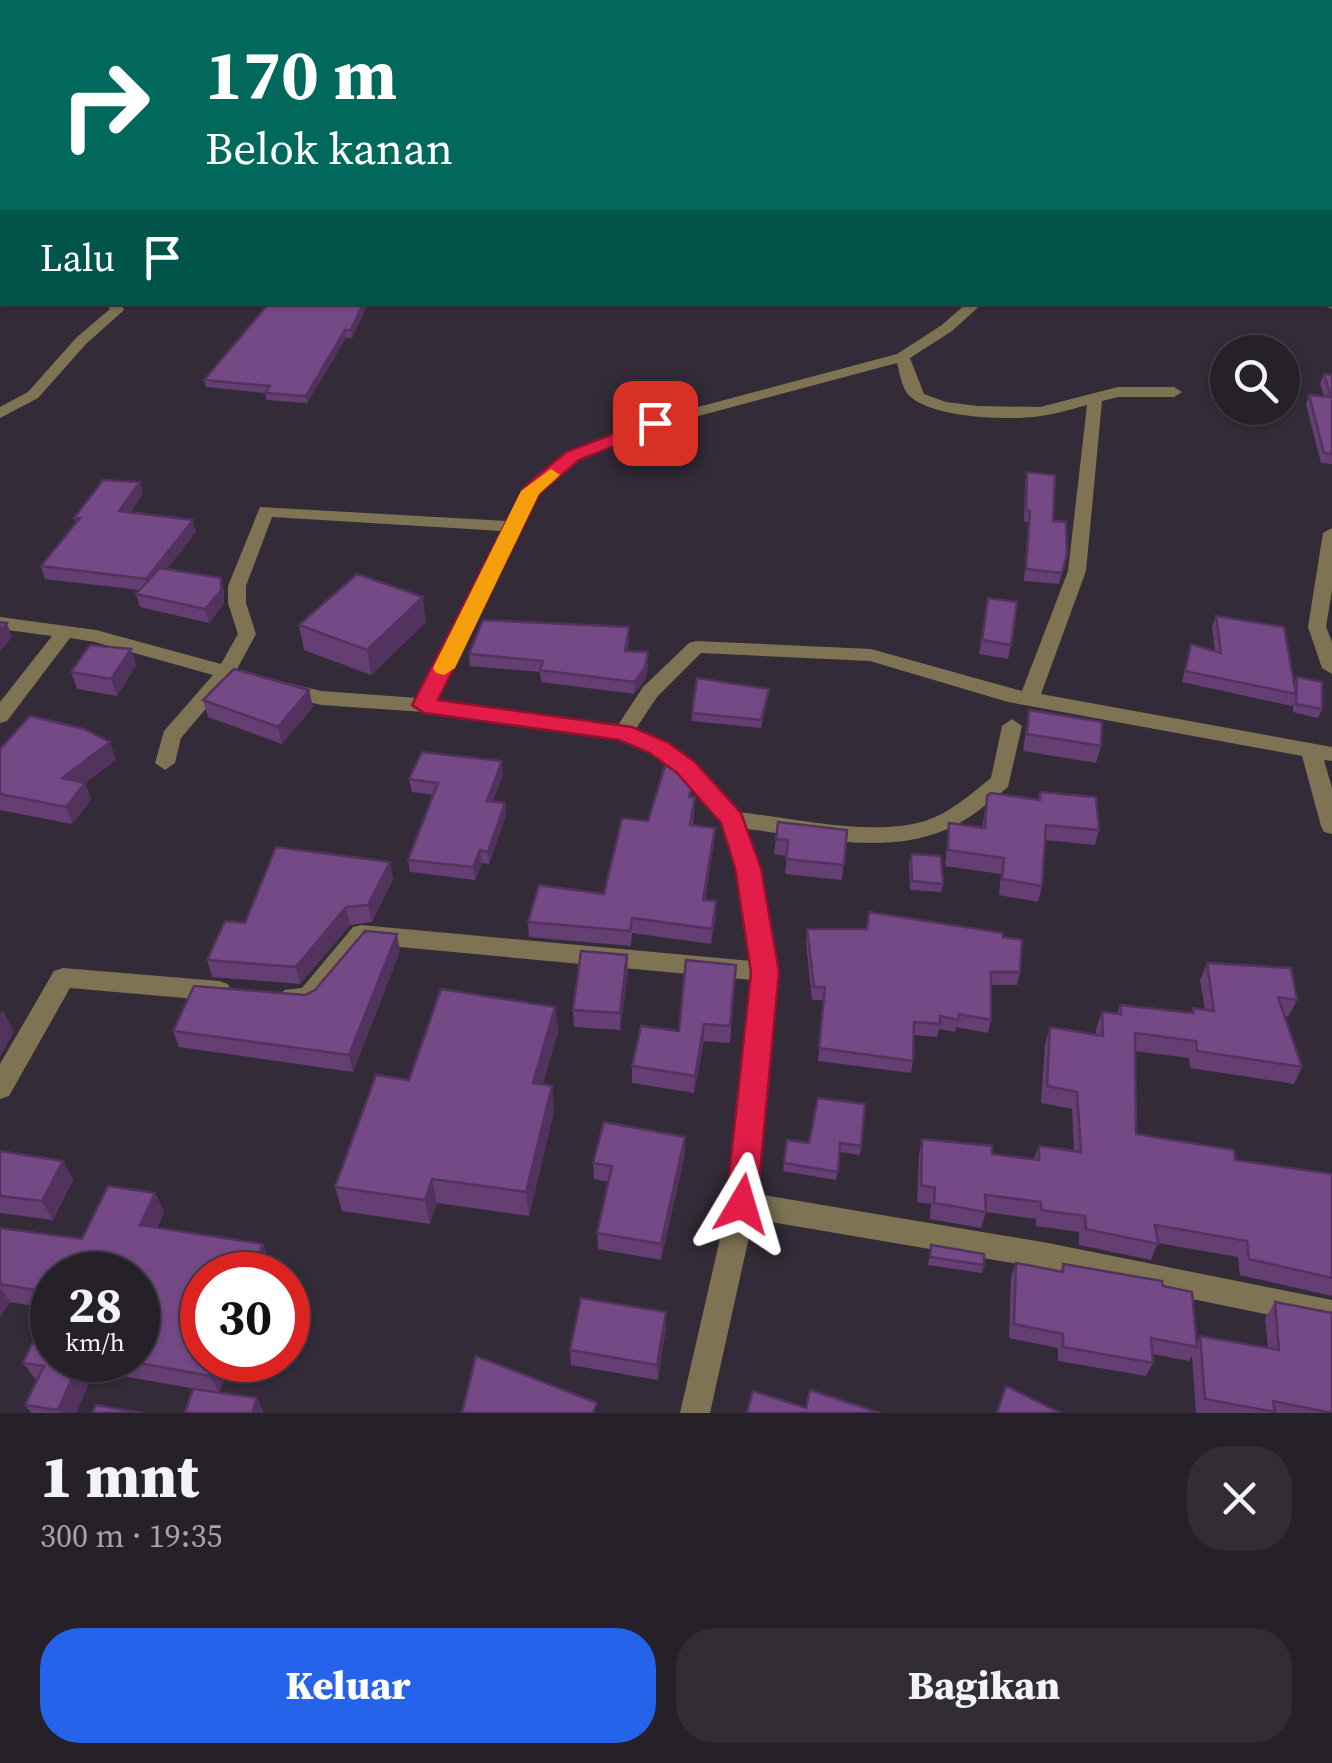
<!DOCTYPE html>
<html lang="id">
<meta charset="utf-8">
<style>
body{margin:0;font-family:"Source Serif 4",serif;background:#322d35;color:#f1f3f6;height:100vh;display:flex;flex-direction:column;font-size:38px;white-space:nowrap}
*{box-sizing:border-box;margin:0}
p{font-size:32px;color:#a4a3a8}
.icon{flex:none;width:55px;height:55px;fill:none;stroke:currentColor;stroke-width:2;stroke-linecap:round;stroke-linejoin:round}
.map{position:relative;height:1413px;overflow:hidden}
.sheet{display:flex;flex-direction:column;background:#262029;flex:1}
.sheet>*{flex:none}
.top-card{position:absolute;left:0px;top:0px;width:1332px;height:305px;box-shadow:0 2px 8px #0004,0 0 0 2px #423e46;background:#00695c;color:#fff;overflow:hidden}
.fabs{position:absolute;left:1210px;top:335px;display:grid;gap:20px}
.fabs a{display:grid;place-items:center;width:90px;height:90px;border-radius:50%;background:#262029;box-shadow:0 2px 8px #0004,0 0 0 2px #423e46;font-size:50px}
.speed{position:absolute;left:30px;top:1252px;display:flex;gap:20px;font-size:50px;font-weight:700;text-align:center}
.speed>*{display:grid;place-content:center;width:130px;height:130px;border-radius:50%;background:#262029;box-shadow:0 2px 8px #0004,0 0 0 2px #423e46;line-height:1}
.speed small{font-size:25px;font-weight:400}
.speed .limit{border:15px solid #d22;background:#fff;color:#111}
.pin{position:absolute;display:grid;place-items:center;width:85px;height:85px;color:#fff;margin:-42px;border-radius:20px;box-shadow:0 5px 15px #0006}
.me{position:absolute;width:110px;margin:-55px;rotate:7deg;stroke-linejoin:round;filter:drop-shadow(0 0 8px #0008)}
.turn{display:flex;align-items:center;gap:35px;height:210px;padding:0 40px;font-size:45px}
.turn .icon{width:130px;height:130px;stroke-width:2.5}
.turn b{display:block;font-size:70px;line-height:85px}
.then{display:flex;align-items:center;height:95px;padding:0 40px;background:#0003;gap:20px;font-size:38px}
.round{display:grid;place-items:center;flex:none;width:105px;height:105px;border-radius:40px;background:#322d35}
.headline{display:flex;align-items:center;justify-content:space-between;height:170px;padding:0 40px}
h1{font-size:60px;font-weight:800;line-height:75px}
.primary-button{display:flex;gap:20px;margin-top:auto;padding:20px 40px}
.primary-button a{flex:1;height:115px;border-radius:40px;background:#2563eb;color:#fff;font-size:40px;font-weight:800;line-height:115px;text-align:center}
.primary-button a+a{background:#322d35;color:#f1f3f6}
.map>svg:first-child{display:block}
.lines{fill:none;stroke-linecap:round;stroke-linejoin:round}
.river{fill:#002328;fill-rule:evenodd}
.path{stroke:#7c757f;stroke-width:2.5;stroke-dasharray:4 2.5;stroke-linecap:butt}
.minor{fill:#7e7454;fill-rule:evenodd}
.wall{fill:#653f73;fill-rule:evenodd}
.shaded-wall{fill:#52335e}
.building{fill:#754986;stroke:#52335e;stroke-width:2.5}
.route{fill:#e11d48;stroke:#92132f;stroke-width:2.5}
.slow{fill:#f59e0b}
</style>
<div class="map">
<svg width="1332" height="1413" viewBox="0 0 1332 1413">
<rect width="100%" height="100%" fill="#332b37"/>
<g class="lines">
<!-- river -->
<rect class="river" x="0" y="62" width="2" height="16"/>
<!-- path -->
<path class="path" d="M 1275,2 L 1291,0"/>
<!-- minor -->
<g class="minor">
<path d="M 151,0 L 322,0 L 324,2 L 155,2 Z"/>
<path d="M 968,0 L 978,0 L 978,2 L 969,2 Z"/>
<path d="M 1330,300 L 1332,309 L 1320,304 L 1330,302 Z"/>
<path d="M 105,302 L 119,302 L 124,310 L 86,344 L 38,398 L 0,418 L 0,407 L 28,392 L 76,338 L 110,309 Z"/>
<path d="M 968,302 L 984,302 L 952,331 L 910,358 L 924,394 L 946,402 L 978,406 L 1040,407 L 1118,387 L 1174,387 L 1182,392 L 1174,397 L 1118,397 L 1102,401 L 1086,571 L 1041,694 L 1332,747 L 1332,761 L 1324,760 L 1332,788 L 1332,834 L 1324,832 L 1321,826 L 1302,756 L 1008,702 L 870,661 L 701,653 L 657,697 L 635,730 C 687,750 702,773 738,812 C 794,818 871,837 925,821 C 950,813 971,794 991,778 L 1002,726 L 1012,719 L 1022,726 L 1008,787 C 988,803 968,821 945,830 C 884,856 809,836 746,829 L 759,868 L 777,972 L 757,1194 L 1048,1243 L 1332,1300 L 1332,1328 L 1048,1269 L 753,1219 L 710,1413 L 680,1413 L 728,1204 L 752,980 L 367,944 L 317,1005 L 308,1008 L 284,1004 L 281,997 L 284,990 L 302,988 L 353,927 L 361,925 L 751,961 L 737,868 L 722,822 L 678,772 L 652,752 L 620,740 L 424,712 L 321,705 L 277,694 L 274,689 L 284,682 L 321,691 L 418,698 L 502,531 L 272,517 L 246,586 L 246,603 L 256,634 L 237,669 L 263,676 L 266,681 L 256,687 L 230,680 L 181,738 L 175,763 L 165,770 L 155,763 L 164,731 L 213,675 L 95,642 L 70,638 L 7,721 L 0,723 L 0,702 L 52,636 L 0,629 L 0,617 L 96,630 L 221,664 L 238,634 L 228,603 L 228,586 L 260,507 L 507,521 L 525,487 L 566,453 L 649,420 L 897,354 L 942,325 ZM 897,363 C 900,374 902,391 912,398 C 936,418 1011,421 1041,416 C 1056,414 1072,409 1087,405 L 1068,571 L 1022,691 L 871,649 L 696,641 L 689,643 L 643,687 L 618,725 L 436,700 L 538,493 L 578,459 L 661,426 Z"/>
<path d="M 1332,528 L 1332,590 L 1326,627 L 1332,642 L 1332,674 L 1322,668 L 1308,627 L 1323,533 Z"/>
<path d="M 63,968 L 219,981 L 228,984 L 231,991 L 228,998 L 219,1001 L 70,988 L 9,1096 L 0,1099 L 0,1064 L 54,971 Z"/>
</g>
</g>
<!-- wall -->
<g class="wall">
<path d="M 270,302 L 366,302 L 367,306 L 352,338 L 346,338 L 307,403 L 267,400 L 265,393 L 206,387 L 204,380 Z"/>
<path d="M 1324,374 L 1332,375 L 1332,464 L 1321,463 L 1306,404 L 1309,395 L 1324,396 L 1320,384 Z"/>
<path d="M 1027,472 L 1053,521 L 1067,554 L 1059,584 L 1024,581 L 1028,522 L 1024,521 L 1025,483 Z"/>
<path d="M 140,482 L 143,494 L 130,513 L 196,532 L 167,569 L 224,591 L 224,603 L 209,623 L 140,607 L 136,594 L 139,590 L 45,579 L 41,566 L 76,523 L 74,518 Z"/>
<path d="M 988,598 L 1011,645 L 1008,659 L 979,654 Z"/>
<path d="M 1216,616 L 1294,685 L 1297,677 L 1322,709 L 1318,718 L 1293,712 L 1293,702 L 1292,706 L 1182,682 L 1191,644 L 1215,651 L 1212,627 Z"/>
<path d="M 426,622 L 371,675 L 304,650 L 299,625 Z"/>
<path d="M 629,639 L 627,651 L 648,664 L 645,680 L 634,694 L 541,682 L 540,672 L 470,666 L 469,654 Z"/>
<path d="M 131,649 L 136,665 L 117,696 L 77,689 L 71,672 Z"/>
<path d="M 309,690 L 313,707 L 282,744 L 208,717 L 203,700 Z"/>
<path d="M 768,698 L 761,728 L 692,721 L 692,713 Z"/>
<path d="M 1029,710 L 1101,746 L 1096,763 L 1023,751 Z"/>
<path d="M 0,749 L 116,760 L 85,783 L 91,800 L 72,824 L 0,810 Z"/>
<path d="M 503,774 L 493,801 L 505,803 L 506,815 L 489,864 L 482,863 L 475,880 L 410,872 L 408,860 L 434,795 L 412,792 L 409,779 Z"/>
<path d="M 1040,792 L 1099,830 L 1095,845 L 1045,840 L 1042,886 L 1038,902 L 999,895 L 1001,874 L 945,866 L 949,823 L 982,828 L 987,796 L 1038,800 Z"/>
<path d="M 693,797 L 695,797 L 693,826 L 715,828 L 714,843 L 705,900 L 716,901 L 716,916 L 711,944 L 632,933 L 631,946 L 529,937 L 528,922 L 604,894 L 648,821 Z"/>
<path d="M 778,822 L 847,830 L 842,880 L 785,874 L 787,856 L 774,854 Z"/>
<path d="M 911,854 L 943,884 L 941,892 L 910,890 L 909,862 Z"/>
<path d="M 393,879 L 372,922 L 350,925 L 300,984 L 212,977 L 207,960 L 245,923 Z"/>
<path d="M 807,929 L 1003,937 L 1020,972 L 1017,985 L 991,985 L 991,1020 L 988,1033 L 956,1027 L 955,1032 L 939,1029 L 937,1037 L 914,1035 L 913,1061 L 911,1073 L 818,1061 L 824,1000 L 812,1000 L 806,942 Z"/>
<path d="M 400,951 L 353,1072 L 179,1047 L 173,1031 L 305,995 Z"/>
<path d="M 1207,963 L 1297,1000 L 1288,1017 L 1285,1016 L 1302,1067 L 1294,1084 L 1190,1068 L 1189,1058 L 1135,1051 L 1136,1134 L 1235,1160 L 1332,1174 L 1332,1296 L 1240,1275 L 1238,1257 L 1158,1243 L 1151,1260 L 1079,1245 L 1079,1232 L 1036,1226 L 1036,1219 L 986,1212 L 981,1228 L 930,1219 L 931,1204 L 917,1202 L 919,1155 L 922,1139 L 992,1154 L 1034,1159 L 1039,1146 L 1074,1151 L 1072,1109 L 1041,1103 L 1045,1044 L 1050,1027 L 1096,1035 L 1096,1029 L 1102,1012 L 1117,1014 L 1120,1005 L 1191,1012 L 1193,1008 L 1205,1009 L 1200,980 Z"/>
<path d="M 736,965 L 730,1043 L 704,1041 L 694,1093 L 632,1083 L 632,1066 L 679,1031 Z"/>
<path d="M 628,972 L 620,1030 L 574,1027 L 573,1010 Z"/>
<path d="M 555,1007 L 558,1032 L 542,1085 L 552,1086 L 554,1111 L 529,1216 L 437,1203 L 430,1224 L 342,1211 L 335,1187 L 409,1080 Z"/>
<path d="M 818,1098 L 861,1146 L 860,1155 L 840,1152 L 836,1180 L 783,1171 L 787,1140 L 809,1143 Z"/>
<path d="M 0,1151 L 63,1161 L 73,1180 L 53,1220 L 0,1213 Z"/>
<path d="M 685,1154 L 661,1260 L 598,1249 L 597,1233 L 609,1182 L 594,1179 L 593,1163 Z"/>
<path d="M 155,1193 L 164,1212 L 157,1228 L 263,1244 L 270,1263 L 266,1275 L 202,1275 L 202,1360 L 232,1360 L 219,1392 L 257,1398 L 264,1413 L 185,1413 L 202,1390 L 94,1371 L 76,1413 L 31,1413 L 25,1405 L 37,1381 L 23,1363 L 49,1309 L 10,1302 L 0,1317 L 0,1228 L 82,1239 ZM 52,1275 L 138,1360 L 52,1360 Z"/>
<path d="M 931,1245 L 984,1265 L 982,1273 L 928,1265 Z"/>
<path d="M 1016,1263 L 1060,1271 L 1063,1264 L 1163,1286 L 1197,1342 L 1200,1336 L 1268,1348 L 1265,1318 L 1275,1302 L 1332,1413 L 1196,1413 L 1192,1356 L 1189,1361 L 1153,1354 L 1153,1363 L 1146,1376 L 1058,1361 L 1058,1348 L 1009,1338 L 1011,1277 Z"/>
<path d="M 666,1327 L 658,1380 L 571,1365 L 570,1350 Z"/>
</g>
<!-- shaded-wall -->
<g class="shaded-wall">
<path d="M 364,302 L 366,302 L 367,306 L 352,338 L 351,330 Z"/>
<path d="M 345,330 L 346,338 L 307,403 L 306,396 Z"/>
<path d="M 140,482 L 143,494 L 122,523 L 119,511 Z"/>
<path d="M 193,520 L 196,532 L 150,591 L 146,579 Z"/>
<path d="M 221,578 L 224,591 L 224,603 L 209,623 L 205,609 Z"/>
<path d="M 423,597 L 426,622 L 371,675 L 367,650 Z"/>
<path d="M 7,623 L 12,637 L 0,652 L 0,631 Z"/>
<path d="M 131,649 L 136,665 L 117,696 L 111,679 Z"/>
<path d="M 648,652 L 645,680 L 634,694 L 634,682 Z"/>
<path d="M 309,690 L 313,707 L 282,744 L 278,727 Z"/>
<path d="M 110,742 L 116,760 L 85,783 L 91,800 L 72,824 L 66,807 L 62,778 Z"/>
<path d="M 502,761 L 503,774 L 488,813 L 487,801 Z"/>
<path d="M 505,803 L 506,815 L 489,864 L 488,852 Z"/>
<path d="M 715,828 L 714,843 L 702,914 L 703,900 Z"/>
<path d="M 480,850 L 482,863 L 475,880 L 473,867 Z"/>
<path d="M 390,862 L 393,879 L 372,922 L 368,905 Z"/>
<path d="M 716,901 L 716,916 L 711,944 L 712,929 Z"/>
<path d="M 346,907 L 350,925 L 300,984 L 296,967 Z"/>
<path d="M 397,934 L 400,951 L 353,1072 L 349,1055 Z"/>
<path d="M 627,955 L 628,972 L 620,1030 L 620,1013 Z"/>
<path d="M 555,1007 L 558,1032 L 536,1108 L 533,1083 Z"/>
<path d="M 3,1010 L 14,1032 L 0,1057 L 0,1014 Z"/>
<path d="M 704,1024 L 704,1041 L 694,1093 L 695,1076 Z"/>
<path d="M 552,1086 L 554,1111 L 529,1216 L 526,1192 Z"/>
<path d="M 685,1137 L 685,1154 L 661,1260 L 661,1244 Z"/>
<path d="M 63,1161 L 73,1180 L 53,1220 L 42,1201 Z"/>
<path d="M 432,1179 L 437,1203 L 430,1224 L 425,1200 Z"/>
<path d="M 155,1193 L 164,1212 L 150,1244 L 140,1225 Z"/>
<path d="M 263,1244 L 270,1263 L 266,1275 L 251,1275 Z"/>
<path d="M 0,1288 L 10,1302 L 0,1317 Z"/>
<path d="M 666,1312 L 666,1327 L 658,1380 L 657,1365 Z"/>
<path d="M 80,1360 L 88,1360 L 94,1371 L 76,1413 L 60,1413 L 58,1410 Z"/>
<path d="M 216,1360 L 232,1360 L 219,1393 L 210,1376 Z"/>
<path d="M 257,1398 L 264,1413 L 252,1413 Z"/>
</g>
<!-- building -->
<g class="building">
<path d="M 270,302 L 364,302 L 351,330 L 345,330 L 306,396 L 265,393 L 270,386 L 204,380 Z"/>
<path d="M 1324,374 L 1332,375 L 1332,454 L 1324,453 L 1309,395 L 1331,397 Z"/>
<path d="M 1027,472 L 1055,475 L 1053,521 L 1066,522 L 1067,554 L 1062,573 L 1026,569 L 1030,511 L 1026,510 Z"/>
<path d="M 103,480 L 140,482 L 119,511 L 193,520 L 146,579 L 41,566 L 80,518 L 74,518 Z"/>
<path d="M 160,568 L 221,578 L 221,590 L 205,609 L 136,594 Z"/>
<path d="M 357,574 L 423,597 L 367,650 L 299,625 Z"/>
<path d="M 988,598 L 1017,602 L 1011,645 L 982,640 Z"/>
<path d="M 1216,616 L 1284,627 L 1296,694 L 1185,671 L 1191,644 L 1221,653 Z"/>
<path d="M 483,620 L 629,627 L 625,651 L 648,652 L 645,668 L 634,682 L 540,670 L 543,661 L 469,654 Z"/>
<path d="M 0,622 L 7,623 L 0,631 Z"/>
<path d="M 90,645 L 131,649 L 111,679 L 71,672 Z"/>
<path d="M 234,669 L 309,690 L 278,727 L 203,700 Z"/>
<path d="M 1297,677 L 1322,682 L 1322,709 L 1296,704 Z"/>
<path d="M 697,678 L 769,689 L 761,720 L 692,713 Z"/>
<path d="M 1029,710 L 1102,722 L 1101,746 L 1027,734 Z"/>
<path d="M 30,716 L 84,729 L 110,742 L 62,778 L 85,783 L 66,807 L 0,794 L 0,749 Z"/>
<path d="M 422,752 L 502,761 L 487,801 L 505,803 L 488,852 L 480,850 L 473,867 L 408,860 L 438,783 L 409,779 Z"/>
<path d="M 665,766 L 684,769 L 694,780 L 689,797 L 695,797 L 690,825 L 715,828 L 703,900 L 716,901 L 712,929 L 632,918 L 630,931 L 528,922 L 539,885 L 604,894 L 622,818 L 648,821 Z"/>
<path d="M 1040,792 L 1096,797 L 1099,830 L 1046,825 L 1042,886 L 1002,879 L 1004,858 L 948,850 L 949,823 L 985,828 L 987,796 L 991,793 L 1040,800 Z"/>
<path d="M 778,822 L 847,830 L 844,865 L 786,859 L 788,840 L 776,839 Z"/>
<path d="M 276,847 L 390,862 L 368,905 L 346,907 L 296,967 L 207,960 L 225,921 L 245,923 Z"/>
<path d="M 911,854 L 941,856 L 943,884 L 912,881 Z"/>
<path d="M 869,912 L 1003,933 L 1003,937 L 1022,940 L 1020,972 L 991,972 L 991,1020 L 959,1014 L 958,1020 L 940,1016 L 940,1024 L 914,1022 L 913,1061 L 819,1048 L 825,987 L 814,987 L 807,929 L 867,929 Z"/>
<path d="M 365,931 L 397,934 L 349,1055 L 173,1031 L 194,986 L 305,995 L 315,990 Z"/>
<path d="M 581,951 L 627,955 L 620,1013 L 573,1010 Z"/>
<path d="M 686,960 L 736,965 L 730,1026 L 704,1024 L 695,1076 L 632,1066 L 641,1026 L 679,1031 Z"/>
<path d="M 1207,963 L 1291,968 L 1297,1000 L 1278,997 L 1302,1067 L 1197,1051 L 1196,1041 L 1135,1033 L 1136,1134 L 1234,1150 L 1235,1160 L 1332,1174 L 1332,1278 L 1249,1259 L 1247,1241 L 1155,1225 L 1158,1244 L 1086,1229 L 1085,1216 L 1041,1210 L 1041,1202 L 985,1195 L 986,1212 L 934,1203 L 935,1188 L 921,1185 L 922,1139 L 992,1146 L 992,1154 L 1039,1160 L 1039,1146 L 1081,1152 L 1077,1092 L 1047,1086 L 1050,1027 L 1103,1036 L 1102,1012 L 1121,1014 L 1120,1005 L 1193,1013 L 1193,1008 L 1214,1011 Z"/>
<path d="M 441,989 L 555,1007 L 533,1083 L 552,1086 L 526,1192 L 432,1179 L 425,1200 L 335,1187 L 376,1075 L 409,1080 Z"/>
<path d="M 818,1098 L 865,1104 L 861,1146 L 840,1143 L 838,1172 L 784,1163 L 787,1140 L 809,1143 Z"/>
<path d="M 604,1122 L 685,1137 L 661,1244 L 597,1233 L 612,1166 L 593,1163 Z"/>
<path d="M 0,1151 L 63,1161 L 42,1201 L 0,1196 Z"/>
<path d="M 108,1186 L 155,1193 L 140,1225 L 263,1244 L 251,1275 L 202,1275 L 202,1360 L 216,1360 L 210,1376 L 123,1360 L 138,1360 L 138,1275 L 52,1275 L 52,1293 L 0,1284 L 0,1228 L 82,1239 Z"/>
<path d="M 931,1245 L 984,1254 L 984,1265 L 930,1257 Z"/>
<path d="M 1016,1263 L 1063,1272 L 1063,1264 L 1162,1281 L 1163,1286 L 1192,1292 L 1197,1347 L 1151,1338 L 1153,1363 L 1063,1347 L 1063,1334 L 1014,1324 Z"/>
<path d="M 581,1298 L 666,1312 L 657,1365 L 570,1350 Z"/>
<path d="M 52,1302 L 52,1360 L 80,1360 L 58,1410 L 25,1405 L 44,1366 L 23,1363 Z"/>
<path d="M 1275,1302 L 1332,1313 L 1332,1413 L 1273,1401 L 1275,1412 L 1205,1399 L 1200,1336 L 1279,1350 Z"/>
<path d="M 476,1356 L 597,1403 L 593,1413 L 462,1413 Z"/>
<path d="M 1006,1386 L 1061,1413 L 997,1413 Z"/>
<path d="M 193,1389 L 257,1398 L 252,1413 L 185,1413 Z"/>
<path d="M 810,1390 L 880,1413 L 747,1413 L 753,1391 L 806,1408 Z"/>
<path d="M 96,1405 L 142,1413 L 92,1413 Z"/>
</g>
<!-- route -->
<path class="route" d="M 655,418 L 661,419 L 661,427 L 579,460 L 539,494 L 438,700 L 632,727 L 667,742 L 694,761 L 741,813 L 761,868 L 779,972 L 757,1204 L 753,1214 L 742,1218 L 730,1214 L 726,1204 L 751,972 L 735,868 L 721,823 L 677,773 L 650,753 L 619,740 L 424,713 L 412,705 L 524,487 L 566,452 Z"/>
<!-- slow -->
<path class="slow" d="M 551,469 L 560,475 L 539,494 L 455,668 L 444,675 L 436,673 L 433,668 L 521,491 Z"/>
</svg>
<div class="fabs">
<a><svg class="icon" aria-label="search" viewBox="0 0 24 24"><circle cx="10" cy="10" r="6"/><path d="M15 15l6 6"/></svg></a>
</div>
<div class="speed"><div>28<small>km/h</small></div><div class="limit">30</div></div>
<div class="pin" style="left:655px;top:423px;background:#d93025"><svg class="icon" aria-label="arrive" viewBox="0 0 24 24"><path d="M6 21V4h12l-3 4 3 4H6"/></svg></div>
<svg class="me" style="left:742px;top:1204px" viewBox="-20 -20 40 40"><path d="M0-17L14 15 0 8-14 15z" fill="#e11d48" stroke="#fff" stroke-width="4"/></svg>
<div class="top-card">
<div class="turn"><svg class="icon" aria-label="right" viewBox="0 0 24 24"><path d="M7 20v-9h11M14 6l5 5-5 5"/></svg><div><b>170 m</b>Belok kanan</div></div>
<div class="then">Lalu<svg class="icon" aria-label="arrive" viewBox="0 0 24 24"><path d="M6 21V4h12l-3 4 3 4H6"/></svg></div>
</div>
</div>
<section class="sheet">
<div class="headline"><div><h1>1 mnt</h1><p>300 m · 19:35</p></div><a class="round"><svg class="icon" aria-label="close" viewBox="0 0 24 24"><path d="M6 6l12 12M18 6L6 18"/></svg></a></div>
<div class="primary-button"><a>Keluar</a><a>Bagikan</a></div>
</section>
